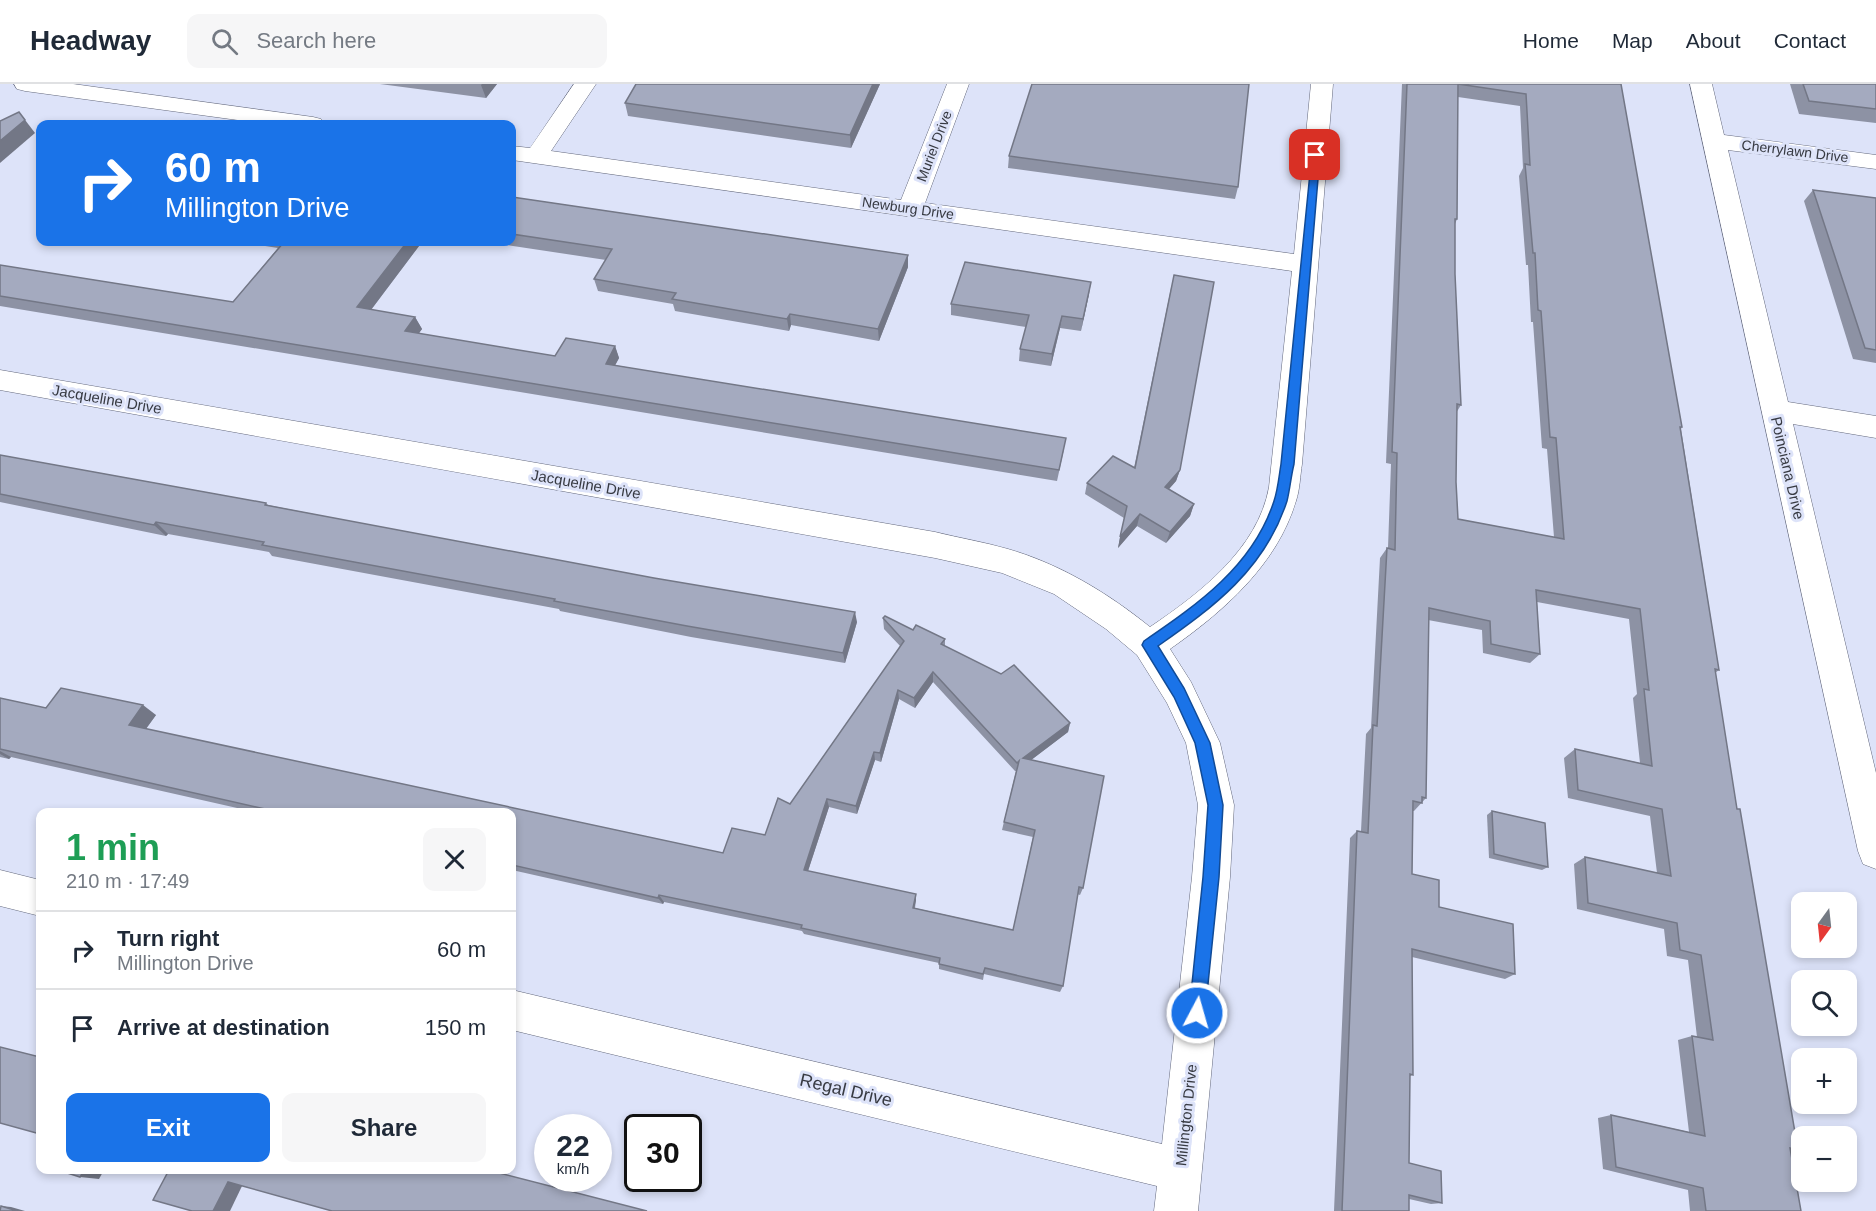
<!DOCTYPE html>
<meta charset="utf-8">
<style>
body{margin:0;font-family:Arial,sans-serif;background:#f6f6f7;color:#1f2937;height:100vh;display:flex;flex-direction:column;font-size:22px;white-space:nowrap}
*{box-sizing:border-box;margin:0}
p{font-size:20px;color:#747a83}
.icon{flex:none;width:33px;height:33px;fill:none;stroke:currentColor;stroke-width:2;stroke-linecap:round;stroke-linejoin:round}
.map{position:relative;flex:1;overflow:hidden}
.panel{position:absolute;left:36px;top:724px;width:480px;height:366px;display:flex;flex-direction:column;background:#fff;border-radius:12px;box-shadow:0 3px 9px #0003}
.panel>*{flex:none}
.top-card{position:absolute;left:36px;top:36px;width:480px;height:126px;border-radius:12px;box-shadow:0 3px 9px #0003;background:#1a73e8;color:#fff;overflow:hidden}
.needle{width:39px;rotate:195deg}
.fabs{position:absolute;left:1791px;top:808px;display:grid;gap:12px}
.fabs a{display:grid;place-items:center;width:66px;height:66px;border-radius:12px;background:#fff;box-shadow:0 3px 9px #0003;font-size:30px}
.speed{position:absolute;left:534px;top:1030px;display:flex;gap:12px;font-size:30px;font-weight:700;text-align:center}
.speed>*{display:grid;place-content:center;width:78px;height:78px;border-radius:50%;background:#fff;box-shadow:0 3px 9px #0003;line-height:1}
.speed small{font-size:15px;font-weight:400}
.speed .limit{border:3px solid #111;border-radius:9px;background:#fff;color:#111}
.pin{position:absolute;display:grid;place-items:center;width:51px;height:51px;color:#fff;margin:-26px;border-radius:12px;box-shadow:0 3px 9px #0006}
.me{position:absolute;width:66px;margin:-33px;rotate:6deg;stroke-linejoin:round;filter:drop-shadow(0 0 4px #0008)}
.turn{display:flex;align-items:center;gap:21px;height:126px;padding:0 30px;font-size:27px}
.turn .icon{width:78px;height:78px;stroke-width:2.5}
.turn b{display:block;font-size:42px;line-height:51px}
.round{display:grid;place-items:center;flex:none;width:63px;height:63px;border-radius:12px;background:#f6f6f7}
.head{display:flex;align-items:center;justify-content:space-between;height:102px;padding:0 30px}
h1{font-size:36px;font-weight:700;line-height:45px;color:#1e9e55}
.primary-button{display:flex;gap:12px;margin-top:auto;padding:12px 30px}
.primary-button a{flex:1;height:69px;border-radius:12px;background:#1a73e8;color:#fff;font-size:24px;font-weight:700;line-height:69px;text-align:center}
.primary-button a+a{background:#f6f6f7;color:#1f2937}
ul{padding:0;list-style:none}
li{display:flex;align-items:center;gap:18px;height:78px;padding:0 30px;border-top:2px solid #e0e1e3}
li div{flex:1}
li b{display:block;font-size:22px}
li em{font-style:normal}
header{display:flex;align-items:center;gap:36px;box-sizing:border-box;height:84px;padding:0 30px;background:#fff;border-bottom:2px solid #e0e1e3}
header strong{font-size:28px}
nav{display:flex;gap:33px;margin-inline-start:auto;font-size:21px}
.search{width:420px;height:54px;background:#f6f6f7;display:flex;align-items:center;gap:15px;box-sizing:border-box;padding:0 21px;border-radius:12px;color:#747a83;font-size:22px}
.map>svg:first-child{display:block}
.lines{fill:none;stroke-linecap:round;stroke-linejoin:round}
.minor-casing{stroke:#63687c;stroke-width:1}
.minor{fill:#fff;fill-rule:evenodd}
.wall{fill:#8d92a4;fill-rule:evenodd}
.shaded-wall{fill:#737786}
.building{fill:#a4aabf;stroke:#737786;stroke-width:1.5;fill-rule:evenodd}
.route{fill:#1a73e8;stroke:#114b97;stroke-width:1.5}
.labels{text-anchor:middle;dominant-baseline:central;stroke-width:6;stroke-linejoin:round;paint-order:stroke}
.far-street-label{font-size:14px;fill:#373a42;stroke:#dde3f9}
.street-label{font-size:15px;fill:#373a42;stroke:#dde3f9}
.near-street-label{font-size:18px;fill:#373a42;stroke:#dde3f9}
</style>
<header>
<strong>Headway</strong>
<div class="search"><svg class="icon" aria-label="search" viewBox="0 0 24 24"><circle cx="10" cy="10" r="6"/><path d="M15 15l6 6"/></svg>Search here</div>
<nav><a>Home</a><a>Map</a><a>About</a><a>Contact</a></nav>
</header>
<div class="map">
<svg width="1876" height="1127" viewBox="0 0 1876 1127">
<rect width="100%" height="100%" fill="#dde3f9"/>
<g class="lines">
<!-- minor casing -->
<g class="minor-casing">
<g id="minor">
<path d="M 14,0 L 73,0 L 313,33 L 321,35 L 324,40 L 267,40 L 25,7 L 17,5 Z"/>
<path d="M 574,0 L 596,0 L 551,67 L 901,116 L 947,0 L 969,0 L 925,119 L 1294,170 L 1311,0 L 1333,0 L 1302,380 C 1300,392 1300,405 1296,417 C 1277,481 1223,528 1170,565 L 1191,598 L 1220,659 L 1234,721 L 1230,793 L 1198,1127 L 1154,1127 L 1157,1102 L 512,946 L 512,906 L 1162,1060 L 1192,793 L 1198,721 L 1186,659 L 1167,619 L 1137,571 L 1106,545 L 1054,510 L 1002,489 L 935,474 L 0,306 L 0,286 L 935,448 C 959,454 984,458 1008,465 C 1060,480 1108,509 1150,543 C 1199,510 1258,465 1269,403 L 1292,187 L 512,76 L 512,62 L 530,64 Z"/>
<path d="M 1690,0 L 1712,0 L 1724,51 L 1876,71 L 1876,85 L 1728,66 L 1788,318 L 1876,332 L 1876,354 L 1793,340 L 1876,689 L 1876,785 L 1863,780 L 1858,767 Z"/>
<path d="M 0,786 L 40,796 L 40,832 L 0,822 Z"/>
</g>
</g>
<!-- minor -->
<use href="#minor" class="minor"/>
</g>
<!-- wall -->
<g class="wall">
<path d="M 380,0 L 497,0 L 486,14 Z"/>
<path d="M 880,0 L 851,64 L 628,32 L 625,19 Z"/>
<path d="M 1402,0 L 1621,0 L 1682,343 L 1681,345 L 1719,586 L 1715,589 L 1737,725 L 1798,1066 L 1791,1067 L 1801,1127 L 1690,1127 L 1688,1106 L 1603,1085 L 1598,1034 L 1611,1031 L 1689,1048 L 1678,956 L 1692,952 L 1697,953 L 1688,876 L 1667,872 L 1664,845 L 1577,825 L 1574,780 L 1585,773 L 1657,789 L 1650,732 L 1568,714 L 1564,674 L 1575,665 L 1640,679 L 1633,614 L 1637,610 L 1629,535 L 1537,518 L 1540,570 L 1530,579 L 1483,569 L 1482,546 L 1428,536 L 1426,714 L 1414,727 L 1413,727 L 1412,790 L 1439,823 L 1515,890 L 1505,895 L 1412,873 L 1413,991 L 1410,992 L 1409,1079 L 1442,1119 L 1431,1120 L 1409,1115 L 1409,1127 L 1334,1127 L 1350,754 L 1357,747 L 1361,747 L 1366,650 L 1371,644 L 1380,474 L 1387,464 L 1388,464 L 1391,380 L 1386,379 ZM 1458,13 L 1520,22 L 1523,84 L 1519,92 L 1526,181 L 1528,181 L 1531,238 L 1533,238 L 1542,364 L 1547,365 L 1554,453 L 1458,435 L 1456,398 L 1456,329 L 1461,321 L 1455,190 L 1455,140 L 1457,135 Z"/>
<path d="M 1790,0 L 1876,0 L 1876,39 L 1799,30 Z"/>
<path d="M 1009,72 L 1238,103 L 1235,115 L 1008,84 Z"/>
<path d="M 1813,106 L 1876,114 L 1876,279 L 1853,275 L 1804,117 Z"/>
<path d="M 512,113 L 908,171 L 908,183 L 879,257 L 791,241 L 789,247 L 675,227 L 673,220 L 598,207 L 594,195 L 606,176 L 487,158 L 512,158 Z"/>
<path d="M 240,158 L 422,158 L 371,226 L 415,233 L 422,245 L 418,250 L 555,272 L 615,262 L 619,274 L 615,281 L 1064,365 L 1057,397 L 0,222 L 0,181 L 233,218 L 278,164 Z"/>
<path d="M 1171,204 L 1180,386 L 1176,397 L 1169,405 L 1194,420 L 1190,432 L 1166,459 L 1137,442 L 1118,464 L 1124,434 L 1085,410 L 1087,399 L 1134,384 Z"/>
<path d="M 1089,210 L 1081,247 L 1060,244 L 1051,282 L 1019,277 L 1020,265 L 1026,243 L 951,231 L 951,220 Z"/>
<path d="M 0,371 L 266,419 L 268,421 L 857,538 L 845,579 L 691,553 L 560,527 L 559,525 L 272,472 L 269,468 L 168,450 L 166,452 L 0,418 Z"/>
<path d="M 883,534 L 913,546 L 945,555 L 945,562 L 1070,639 L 1068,648 L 1031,676 L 1083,804 L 1080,811 L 1077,810 L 1063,902 L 1060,908 L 984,890 L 983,896 L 939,885 L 939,879 L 804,850 L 802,847 L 664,818 L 663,820 L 512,786 L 512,729 L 259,729 L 11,673 L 9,675 L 0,673 L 0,614 L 46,624 L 156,631 L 146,645 L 723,769 L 765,751 L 790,720 L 901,563 L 884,545 ZM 933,598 L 1015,687 L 1016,687 L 1002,746 L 1033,753 L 1013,846 L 915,824 L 916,816 L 808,787 L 829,723 L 857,730 L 875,676 L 881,678 L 899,615 L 915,624 Z"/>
<path d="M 1492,727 L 1548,783 L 1542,786 L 1489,774 L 1487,731 Z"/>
</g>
<!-- shaded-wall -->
<g class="shaded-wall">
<path d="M 482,0 L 497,0 L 486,14 L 481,1 Z"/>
<path d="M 873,0 L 880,0 L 851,64 L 850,51 Z"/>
<path d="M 19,28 L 35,49 L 0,79 L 0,57 Z"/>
<path d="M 407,158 L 422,158 L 364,235 L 357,223 Z"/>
<path d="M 908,171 L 908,183 L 879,257 L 878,245 Z"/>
<path d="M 1091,198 L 1089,210 L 1081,247 L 1083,235 Z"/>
<path d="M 790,230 L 791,241 L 789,247 L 787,235 Z"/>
<path d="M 1062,232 L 1060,244 L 1051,282 L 1052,270 Z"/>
<path d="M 415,233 L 422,245 L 412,259 L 405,247 Z"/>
<path d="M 615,262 L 619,274 L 610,291 L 606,280 Z"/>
<path d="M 1180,386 L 1176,397 L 1161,414 L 1165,403 Z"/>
<path d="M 1194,420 L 1190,432 L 1166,459 L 1170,448 Z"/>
<path d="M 1140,430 L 1137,442 L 1118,464 L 1120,453 Z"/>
<path d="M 156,438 L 168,450 L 166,452 L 154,441 Z"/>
<path d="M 855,528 L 857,538 L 845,579 L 843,569 Z"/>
<path d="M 933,588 L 933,598 L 915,624 L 914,614 Z"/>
<path d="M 898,606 L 899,615 L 881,678 L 880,669 Z"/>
<path d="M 143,621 L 156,631 L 142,650 L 129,641 Z"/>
<path d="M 1070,639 L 1068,648 L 1022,683 L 1023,674 Z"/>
<path d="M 0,667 L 11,673 L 9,675 L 0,670 Z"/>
<path d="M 874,668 L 875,676 L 857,730 L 856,722 Z"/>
<path d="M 827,715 L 829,723 L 806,793 L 804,786 Z"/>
<path d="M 916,810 L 916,816 L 913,830 L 913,824 Z"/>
<path d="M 659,811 L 664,818 L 663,820 L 658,814 Z"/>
<path d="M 84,1086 L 104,1086 L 99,1095 L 80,1093 Z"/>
<path d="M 228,1098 L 243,1100 L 230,1127 L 213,1127 Z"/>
<path d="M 1,1122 L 11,1123 L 25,1127 L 17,1127 Z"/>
</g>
<!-- building -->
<g class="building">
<path d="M 636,0 L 873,0 L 850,51 L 625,19 Z"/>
<path d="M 1032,0 L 1249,0 L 1238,103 L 1009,72 Z"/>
<path d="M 1407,0 L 1458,0 L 1457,135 L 1455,135 L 1455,190 L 1461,321 L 1457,320 L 1456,398 L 1458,435 L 1564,455 L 1556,354 L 1550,353 L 1541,227 L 1538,226 L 1535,169 L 1533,169 L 1525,80 L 1530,81 L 1526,10 L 1458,0 L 1621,0 L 1682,343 L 1680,343 L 1719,586 L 1715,585 L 1737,725 L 1740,725 L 1798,1066 L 1790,1064 L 1801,1127 L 1706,1127 L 1703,1104 L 1616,1083 L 1611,1031 L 1705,1052 L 1692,952 L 1713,956 L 1701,871 L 1680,866 L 1677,839 L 1588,819 L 1585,773 L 1671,792 L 1662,725 L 1578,706 L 1575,665 L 1652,682 L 1644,605 L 1649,606 L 1640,525 L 1536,506 L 1540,570 L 1491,560 L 1490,537 L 1429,524 L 1426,714 L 1422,713 L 1422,719 L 1413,717 L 1412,790 L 1439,796 L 1439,823 L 1513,840 L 1515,890 L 1412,865 L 1413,991 L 1410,990 L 1409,1079 L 1441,1087 L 1442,1119 L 1409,1111 L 1409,1127 L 1342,1127 L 1357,747 L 1368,749 L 1373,641 L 1377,642 L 1387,464 L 1395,466 L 1397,369 L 1392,368 Z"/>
<path d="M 1803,0 L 1876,0 L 1876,25 L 1809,17 Z"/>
<path d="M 19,28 L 25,36 L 0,57 L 0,37 Z"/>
<path d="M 1813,106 L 1876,114 L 1876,266 L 1865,264 Z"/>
<path d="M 512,113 L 908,171 L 878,245 L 790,230 L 787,235 L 672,215 L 676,209 L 594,195 L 612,165 L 512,150 Z"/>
<path d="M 284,158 L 407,158 L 357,223 L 415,233 L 405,247 L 555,272 L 566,254 L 615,262 L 606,280 L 1066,354 L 1059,386 L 0,212 L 0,181 L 233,218 Z"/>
<path d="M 965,178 L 1091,198 L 1083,235 L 1062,232 L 1052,270 L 1020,265 L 1029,231 L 951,220 Z"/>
<path d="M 1174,191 L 1214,198 L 1180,386 L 1165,403 L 1194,420 L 1170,448 L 1140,430 L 1120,453 L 1127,422 L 1087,399 L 1113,372 L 1135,384 Z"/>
<path d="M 0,371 L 266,419 L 265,421 L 654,494 L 855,528 L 843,569 L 687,542 L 554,517 L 555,515 L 262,461 L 264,458 L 156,438 L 154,441 L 0,410 Z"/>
<path d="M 885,532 L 913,546 L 916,541 L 945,555 L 941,560 L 1001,590 L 1014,581 L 1070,639 L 1023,674 L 1104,692 L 1083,804 L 1079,803 L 1063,902 L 985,884 L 983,890 L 939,880 L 940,874 L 801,844 L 802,841 L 659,811 L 658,814 L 512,781 L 512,729 L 283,729 L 0,665 L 0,614 L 46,624 L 61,604 L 143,621 L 129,641 L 723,769 L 732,744 L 765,751 L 778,714 L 790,720 L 904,557 L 883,534 ZM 933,588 L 1017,679 L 1019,677 L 1004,738 L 1035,746 L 1013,846 L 913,824 L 916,810 L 804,786 L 827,715 L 856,722 L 874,668 L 880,669 L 898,606 L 914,614 Z"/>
<path d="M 1492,727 L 1545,739 L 1548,783 L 1494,770 Z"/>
<path d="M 0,963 L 40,973 L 40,1050 L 0,1039 Z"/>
<path d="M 58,1086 L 84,1086 L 80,1093 Z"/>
<path d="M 169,1086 L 488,1086 L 647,1127 L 332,1127 L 228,1098 L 213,1127 L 192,1127 L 153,1116 Z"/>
<path d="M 1,1122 L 17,1127 L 0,1127 Z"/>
</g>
<!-- route -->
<path class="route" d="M 1312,69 L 1320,71 L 1294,380 C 1291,392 1290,405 1287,417 C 1265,485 1214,523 1158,562 L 1184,604 L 1210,659 L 1223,721 L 1219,793 L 1205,929 L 1203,935 L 1197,937 L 1191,935 L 1189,929 L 1203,793 L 1208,721 L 1195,659 L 1174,613 L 1142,561 L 1144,557 C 1198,520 1253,482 1274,417 C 1278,405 1279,392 1281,380 Z"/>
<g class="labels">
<!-- far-street labels -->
<g class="far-street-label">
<text transform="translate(934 62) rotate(-69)">Muriel Drive</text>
<text transform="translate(1795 67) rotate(7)">Cherrylawn Drive</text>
<text transform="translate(908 124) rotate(8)">Newburg Drive</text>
</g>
<!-- street labels -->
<g class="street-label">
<text transform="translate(107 315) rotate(10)">Jacqueline Drive</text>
<text transform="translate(1788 384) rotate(77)">Poinciana Drive</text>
<text transform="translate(586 400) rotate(10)">Jacqueline Drive</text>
<text transform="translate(1186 1031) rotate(-84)">Millington Drive</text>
</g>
<!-- near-street labels -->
<g class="near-street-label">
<text transform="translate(846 1006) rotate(13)">Regal Drive</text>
</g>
</g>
</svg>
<div class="fabs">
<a><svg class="needle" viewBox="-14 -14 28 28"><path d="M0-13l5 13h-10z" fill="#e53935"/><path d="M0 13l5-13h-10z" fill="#747a83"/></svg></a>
<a><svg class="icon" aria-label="search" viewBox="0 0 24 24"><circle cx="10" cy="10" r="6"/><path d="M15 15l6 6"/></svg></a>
<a>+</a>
<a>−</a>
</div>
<div class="speed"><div>22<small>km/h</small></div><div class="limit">30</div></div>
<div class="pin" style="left:1315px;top:71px;background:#d93025"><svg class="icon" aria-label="arrive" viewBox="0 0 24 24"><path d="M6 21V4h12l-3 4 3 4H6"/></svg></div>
<svg class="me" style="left:1197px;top:929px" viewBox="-20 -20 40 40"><circle r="17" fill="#1a73e8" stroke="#fff" stroke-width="3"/><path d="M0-11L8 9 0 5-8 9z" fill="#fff"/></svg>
<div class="top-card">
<div class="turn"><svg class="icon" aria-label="right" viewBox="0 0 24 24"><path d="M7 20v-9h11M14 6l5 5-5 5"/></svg><div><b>60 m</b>Millington Drive</div></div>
</div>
<section class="panel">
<div class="head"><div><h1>1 min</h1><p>210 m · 17:49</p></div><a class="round"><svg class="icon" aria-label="close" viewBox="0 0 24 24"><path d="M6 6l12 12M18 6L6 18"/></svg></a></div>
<ul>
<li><svg class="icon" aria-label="right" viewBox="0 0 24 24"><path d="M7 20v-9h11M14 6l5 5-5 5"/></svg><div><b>Turn right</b><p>Millington Drive</p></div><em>60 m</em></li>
<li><svg class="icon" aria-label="arrive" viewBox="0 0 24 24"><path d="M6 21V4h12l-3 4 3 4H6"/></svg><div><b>Arrive at destination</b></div><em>150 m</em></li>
</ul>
<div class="primary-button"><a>Exit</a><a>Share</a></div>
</section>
</div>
